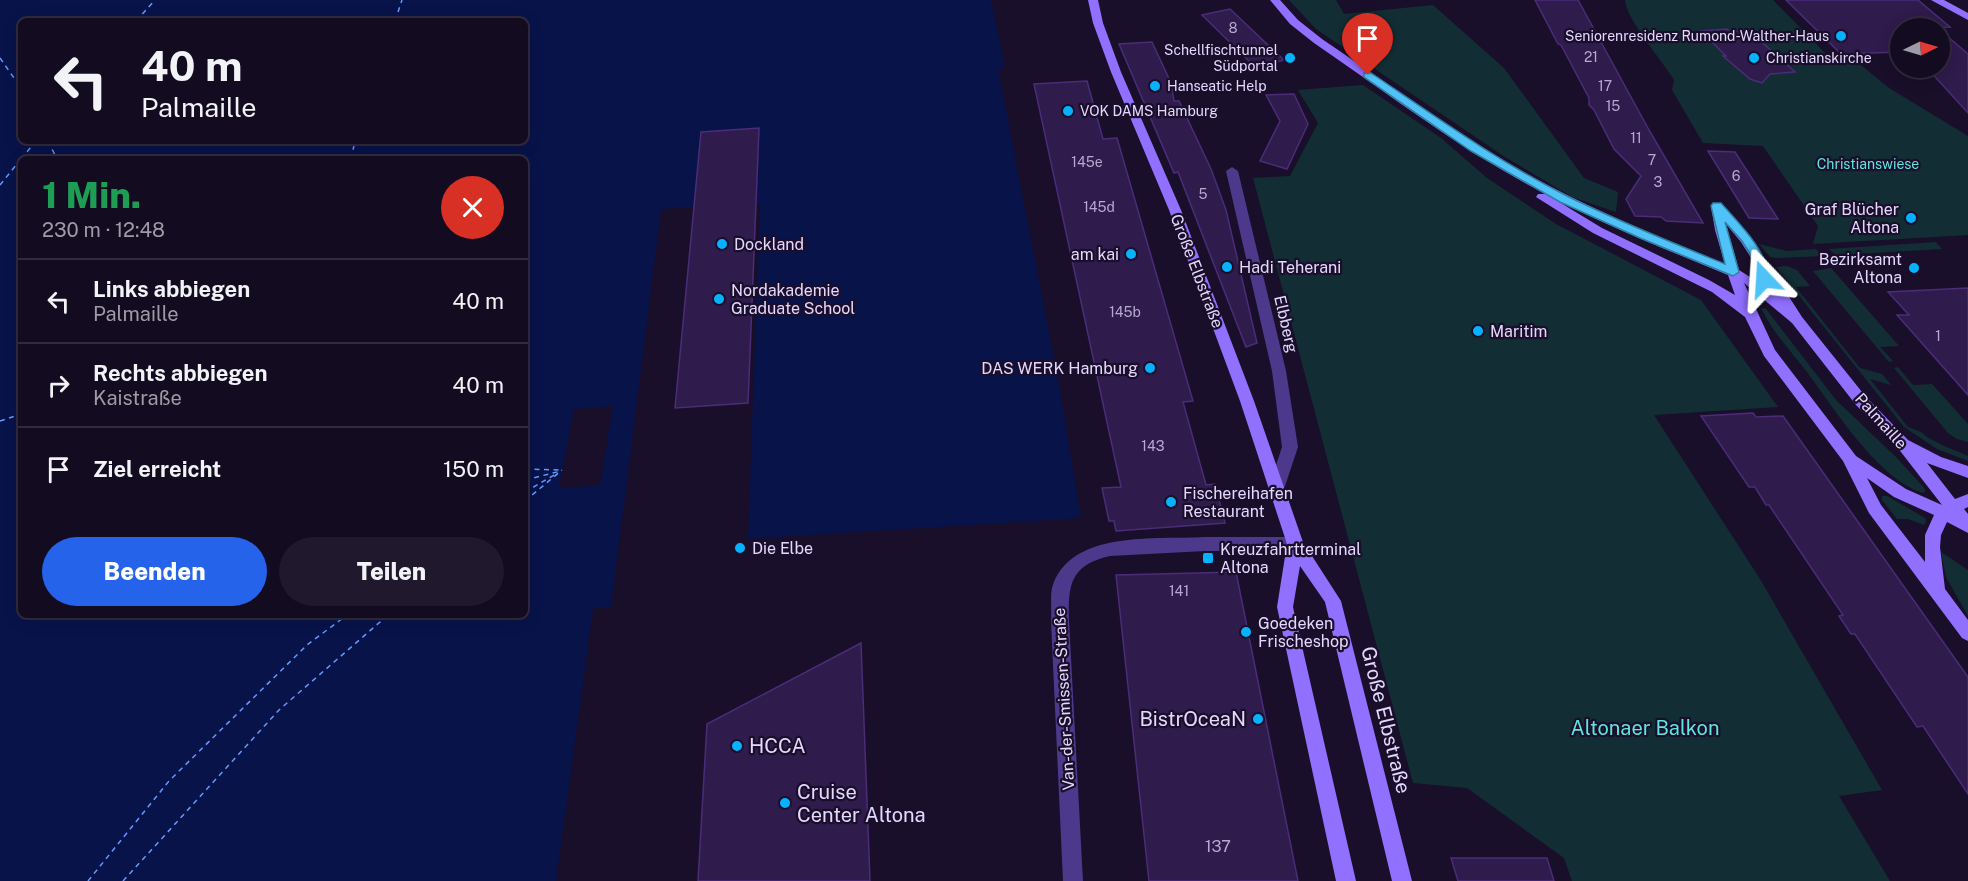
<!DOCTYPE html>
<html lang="de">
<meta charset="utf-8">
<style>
body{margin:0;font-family:"Public Sans",sans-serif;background:#20192d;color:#f1f3f6;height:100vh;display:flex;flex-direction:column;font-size:22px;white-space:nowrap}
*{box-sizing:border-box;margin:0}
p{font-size:20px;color:#9d9ba5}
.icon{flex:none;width:33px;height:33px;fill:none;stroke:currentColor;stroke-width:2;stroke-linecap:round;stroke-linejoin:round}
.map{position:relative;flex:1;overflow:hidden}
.panel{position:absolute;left:18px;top:156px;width:510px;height:462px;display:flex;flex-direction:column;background:#130b20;border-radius:9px;box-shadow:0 3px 15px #0003,0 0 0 2px #322b3e}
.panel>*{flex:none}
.banner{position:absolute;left:18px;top:18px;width:510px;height:126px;border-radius:9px;box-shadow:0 3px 15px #0003,0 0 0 2px #322b3e;background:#130b20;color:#f1f3f6;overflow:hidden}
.needle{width:39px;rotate:85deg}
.fabs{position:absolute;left:1890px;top:18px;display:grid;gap:12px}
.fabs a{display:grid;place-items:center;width:60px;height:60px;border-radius:50%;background:#130b20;box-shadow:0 3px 15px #0003,0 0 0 2px #322b3e;font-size:30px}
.pin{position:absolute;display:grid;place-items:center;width:51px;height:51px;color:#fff;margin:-62px -26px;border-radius:50% 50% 50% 0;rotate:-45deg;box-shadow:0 0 6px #0007}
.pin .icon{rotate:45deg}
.me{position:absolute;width:66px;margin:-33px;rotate:340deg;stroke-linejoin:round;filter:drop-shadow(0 0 4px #0008)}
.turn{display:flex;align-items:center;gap:21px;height:126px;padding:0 24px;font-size:27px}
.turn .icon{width:78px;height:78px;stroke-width:2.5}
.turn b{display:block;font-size:42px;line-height:51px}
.round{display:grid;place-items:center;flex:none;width:63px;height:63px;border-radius:32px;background:#20192d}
.summary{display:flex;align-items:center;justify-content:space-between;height:102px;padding:0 24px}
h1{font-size:36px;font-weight:800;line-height:45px;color:#1e9e55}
.primary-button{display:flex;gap:12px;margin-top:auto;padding:12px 24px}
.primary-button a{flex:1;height:69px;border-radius:36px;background:#2563eb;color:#fff;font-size:24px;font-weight:800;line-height:69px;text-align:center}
.primary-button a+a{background:#20192d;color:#f1f3f6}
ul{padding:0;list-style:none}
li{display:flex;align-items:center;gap:18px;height:84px;padding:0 24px;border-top:2px solid #322b3e}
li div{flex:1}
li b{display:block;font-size:22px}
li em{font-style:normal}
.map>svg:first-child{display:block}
.green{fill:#122e34}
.water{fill:#08134a;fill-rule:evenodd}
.pier{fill:#190f2a}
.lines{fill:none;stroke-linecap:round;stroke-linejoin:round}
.ferry{stroke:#69f;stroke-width:1.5;stroke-dasharray:5 4.5;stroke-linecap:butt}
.building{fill:#2f1b4c;stroke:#4b2c79;stroke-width:1.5}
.street{fill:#4d398b;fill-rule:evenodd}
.secondary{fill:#916fff;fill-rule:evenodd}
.route{fill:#4fc3f7;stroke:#337fa1;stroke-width:1.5}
.poi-dot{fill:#04b2ff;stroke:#190f2a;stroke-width:2}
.labels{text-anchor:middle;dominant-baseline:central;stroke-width:4.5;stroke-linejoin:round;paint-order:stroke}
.number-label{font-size:14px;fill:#b8a9d2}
.far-poi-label{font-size:14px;fill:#e5d8ff;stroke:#190f2a;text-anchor:start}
.far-park-label{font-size:14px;fill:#5ee5df;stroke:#190f2a}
.poi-label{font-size:16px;fill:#e5d8ff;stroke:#190f2a;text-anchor:start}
.street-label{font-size:16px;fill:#e5d8ff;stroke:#190f2a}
.near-number-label{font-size:16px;fill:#b8a9d2}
.near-poi-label{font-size:20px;fill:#e5d8ff;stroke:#190f2a;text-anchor:start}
.near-street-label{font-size:20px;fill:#e5d8ff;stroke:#190f2a}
.near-park-label{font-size:20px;fill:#5ee5df;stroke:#190f2a}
</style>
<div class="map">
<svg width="1968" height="881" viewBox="0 0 1968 881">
<rect width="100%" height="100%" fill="#190f2a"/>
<!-- green -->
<g class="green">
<path d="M 1289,0 L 1336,0 L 1344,14 L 1433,5 L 1504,68 L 1584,178 L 1618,192 L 1616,212 L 1572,197 L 1505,157 L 1316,29 Z"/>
<path d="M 1625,0 L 1773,0 L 1826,54 L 1851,57 L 1889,88 L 1968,136 L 1968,235 L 1813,244 L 1818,226 L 1763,146 L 1703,143 L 1672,90 L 1674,80 C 1662,60 1627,21 1625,0 Z"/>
<path d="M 1363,85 L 1441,138 L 1487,178 L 1556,224 L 1701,300 L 1778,407 L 1654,415 L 1760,579 L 1882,790 L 1839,796 L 1890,881 L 1572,881 L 1564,858 L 1467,788 L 1413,783 L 1253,178 L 1290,176 L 1318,123 L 1298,90 Z"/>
<path d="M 1936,242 L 1942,249 L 1835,255 L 1829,249 Z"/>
<path d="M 1759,244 L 1787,251 L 1816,249 L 1822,256 L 1776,258 L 1770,257 Z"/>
<path d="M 1787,266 L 1797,270 L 1810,286 L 1796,287 L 1860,368 L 1882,374 L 1891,385 L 1870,379 L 1908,427 L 1921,432 L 1927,437 L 1942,445 L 1968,456 L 1968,461 L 1937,449 L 1904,427 L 1776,267 Z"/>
<path d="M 1831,268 L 1899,346 L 1880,347 L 1893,361 L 1889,362 L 1813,271 Z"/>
<path d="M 1761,308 L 1766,309 L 1836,400 L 1897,458 L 1925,489 L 1924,493 C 1880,482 1833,407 1807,372 C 1791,352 1772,331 1761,308 Z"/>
<path d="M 1898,367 L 1913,385 L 1932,384 L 1968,424 L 1968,442 L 1957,439 L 1948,433 L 1894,368 Z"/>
<path d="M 1882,496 L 1887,496 L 1925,518 L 1926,522 L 1924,525 L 1908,519 L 1897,519 L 1882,500 Z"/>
<path d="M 1941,552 L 1968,570 L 1968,616 L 1946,577 Z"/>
</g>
<!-- water -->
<path class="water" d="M 0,0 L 991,0 L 1005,68 L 998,69 L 1059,384 L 1081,518 L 748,539 L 760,203 L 661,209 L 611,607 L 593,608 L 556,881 L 0,881 ZM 21,21 L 525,21 L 525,141 L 21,141 ZM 21,159 L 525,159 L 525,615 L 21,615 Z"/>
<!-- pier -->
<path class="pier" d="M 613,406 L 600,485 L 559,488 L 574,409 Z"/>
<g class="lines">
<!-- ferry -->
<g class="ferry">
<path d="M 136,21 L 155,0"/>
<path d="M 395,21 L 402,0"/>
<path d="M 0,58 L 21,88"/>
<path d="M 48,141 L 57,159"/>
<path d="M 21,159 L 36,141"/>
<path d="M 351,159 L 355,141"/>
<path d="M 0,185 L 21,159"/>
<path d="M 0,421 L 21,414"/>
<path d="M 525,469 L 560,470"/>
<path d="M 525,480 L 561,471"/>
<path d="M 525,492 L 556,474"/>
<path d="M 525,501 L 562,470"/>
<path d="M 88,881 L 169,781 L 307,645 L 347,615"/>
<path d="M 123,881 L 279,710 L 388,615"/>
</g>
</g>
<!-- building -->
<g class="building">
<path d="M 1535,0 L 1578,0 L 1649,130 L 1703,223 L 1666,221 L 1661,217 L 1635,216 L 1626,199 L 1641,176 L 1614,149 L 1594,110 L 1589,105 L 1589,98 L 1561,45 L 1558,44 Z"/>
<path d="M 1786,0 L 1918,0 L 1950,27 L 1900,28 L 1900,52 L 1841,54 Z"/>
<path d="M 1230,9 L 1284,60 L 1255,67 L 1202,15 Z"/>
<path d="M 1727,29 L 1730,32 L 1748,30 L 1795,72 L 1770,74 L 1762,83 L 1750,79 L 1723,56 L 1726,56 L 1701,31 Z"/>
<path d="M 1940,30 L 1968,54 L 1968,113 L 1927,68 L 1940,68 Z"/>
<path d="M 1152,42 L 1171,83 L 1174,101 L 1179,101 L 1211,169 L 1226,210 L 1257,343 L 1246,347 L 1178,172 L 1174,173 L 1119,44 Z"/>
<path d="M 1087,81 L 1103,139 L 1117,138 L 1193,401 L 1183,402 L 1206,485 L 1215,484 L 1225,523 L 1116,531 L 1114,521 L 1109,521 L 1102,488 L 1121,487 L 1034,84 Z"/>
<path d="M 1294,94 L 1308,124 L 1287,169 L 1260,161 L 1280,121 L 1266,95 Z"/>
<path d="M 759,128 L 748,403 L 675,408 L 701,132 Z"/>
<path d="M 1708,151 L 1735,152 L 1778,219 L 1749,218 Z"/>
<path d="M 1968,288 L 1968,395 L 1897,315 L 1909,315 L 1888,292 Z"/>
<path d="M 1753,413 L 1756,417 L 1783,416 L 1968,677 L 1968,794 L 1923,726 L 1917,727 L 1855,634 L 1851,634 L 1839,616 L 1843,615 L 1769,505 L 1766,505 L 1755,487 L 1749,487 L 1701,416 Z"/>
<path d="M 1236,572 L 1298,881 L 1149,881 L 1116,575 Z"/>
<path d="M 861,643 L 870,881 L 698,881 L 707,724 Z"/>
<path d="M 1451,858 L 1547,858 L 1554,881 L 1458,881 Z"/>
</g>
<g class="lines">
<!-- street -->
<g class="street">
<path d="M 1232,167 L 1238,171 L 1286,371 L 1298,447 L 1285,486 L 1282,490 L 1277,492 L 1272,490 L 1269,486 L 1282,447 L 1272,371 L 1226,171 Z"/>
<path d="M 1205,537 L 1295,537 L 1301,539 L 1303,544 L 1301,549 L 1295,551 L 1205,551 L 1110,556 C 1070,565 1068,585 1069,621 L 1083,881 L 1063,881 L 1051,621 C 1052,611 1050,598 1052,588 C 1069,529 1157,540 1205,537 Z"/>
</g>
<!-- secondary -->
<g class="secondary">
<path d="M 1088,0 L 1098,0 L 1103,23 L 1121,72 L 1181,210 L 1254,401 L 1303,542 L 1341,601 L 1412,881 L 1392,881 L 1325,602 L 1300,566 L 1293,607 L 1356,881 L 1336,881 L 1277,607 L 1287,544 L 1240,401 L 1169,210 L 1111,72 L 1093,23 Z"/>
<path d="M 1270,0 L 1280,0 L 1298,20 L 1322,39 C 1379,77 1434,118 1493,154 C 1566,199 1645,232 1725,264 L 1715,230 L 1711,206 L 1713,203 L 1721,203 L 1750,236 L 1802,317 L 1866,397 L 1908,440 L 1941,457 L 1968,466 L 1968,478 L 1927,463 L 1955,499 L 1968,494 L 1968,507 L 1964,509 L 1968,514 L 1968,533 L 1947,522 L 1941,535 L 1940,547 L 1945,589 L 1968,620 L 1968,641 L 1962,638 L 1869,513 L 1843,461 L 1764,356 L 1745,317 L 1712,292 L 1593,233 L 1536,197 L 1538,194 L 1546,194 L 1602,228 L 1709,280 L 1735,295 L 1728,275 C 1645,241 1561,207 1484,159 C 1426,123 1371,82 1314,43 L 1290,24 ZM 1726,224 L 1741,242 L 1772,291 L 1739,270 ZM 1744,283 L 1792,323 L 1856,405 L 1894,443 L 1942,505 L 1906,489 L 1856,456 L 1775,350 ZM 1867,478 L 1894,497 L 1934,515 L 1925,535 L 1925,562 L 1881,505 Z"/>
<path d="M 1931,0 L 1944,0 L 1968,13 L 1968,20 Z"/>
</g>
</g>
<!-- route -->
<path class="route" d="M 1364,73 L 1371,73 C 1436,117 1499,162 1569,197 C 1620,222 1673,243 1725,264 L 1711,206 L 1713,203 L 1721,203 C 1741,226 1765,248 1770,279 L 1769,281 L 1760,281 L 1756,263 L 1742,241 L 1725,222 L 1739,272 L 1733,276 L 1640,238 L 1560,202 L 1471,151 L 1364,77 Z"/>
<!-- markers -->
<g class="poi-dot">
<circle cx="1841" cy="36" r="6"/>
<circle cx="1290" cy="58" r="6"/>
<circle cx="1754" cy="58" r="6"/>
<circle cx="1155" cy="86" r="6"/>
<circle cx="1068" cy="111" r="6"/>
<circle cx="1911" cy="218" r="6"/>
<circle cx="722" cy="244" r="6"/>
<circle cx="1131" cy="254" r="6"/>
<circle cx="1227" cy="267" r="6"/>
<circle cx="1914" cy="268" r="6"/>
<circle cx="719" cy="299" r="6"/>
<circle cx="1478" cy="331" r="6"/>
<circle cx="1150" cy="368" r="6"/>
<circle cx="1171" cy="502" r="6"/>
<circle cx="740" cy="548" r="6"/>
<rect x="1202" y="552" width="12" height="12" rx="3"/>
<circle cx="1246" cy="632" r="6"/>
<circle cx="1258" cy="719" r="6"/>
<circle cx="737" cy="746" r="6"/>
<circle cx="785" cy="803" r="6"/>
</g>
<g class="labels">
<!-- number labels -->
<g class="number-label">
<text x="1233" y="28">8</text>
<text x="1591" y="57">21</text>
<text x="1605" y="86">17</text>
<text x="1613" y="106">15</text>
<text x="1636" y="138">11</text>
<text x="1652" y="160">7</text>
<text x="1087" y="162">145e</text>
<text x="1736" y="176">6</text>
<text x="1658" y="182">3</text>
<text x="1203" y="194">5</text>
<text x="1099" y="207">145d</text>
<text x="1125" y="312">145b</text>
<text x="1938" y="336">1</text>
<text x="1153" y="446">143</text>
<text x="1179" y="591">141</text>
</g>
<!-- far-poi labels -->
<g class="far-poi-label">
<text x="1829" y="36" text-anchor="end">Seniorenresidenz Rumond-Walther-Haus</text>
<text x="1278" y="50" text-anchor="end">Schellfischtunnel<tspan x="1278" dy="16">Südportal</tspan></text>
<text x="1766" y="58">Christianskirche</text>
<text x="1167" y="86">Hanseatic Help</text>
<text x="1080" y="111">VOK DAMS Hamburg</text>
</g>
<!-- far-park labels -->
<g class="far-park-label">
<text x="1868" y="164">Christianswiese</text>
</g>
<!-- poi labels -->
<g class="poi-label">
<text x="1899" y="209" text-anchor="end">Graf Blücher<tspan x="1899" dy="18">Altona</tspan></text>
<text x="734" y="244">Dockland</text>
<text x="1119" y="254" text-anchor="end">am kai</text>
<text x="1902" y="259" text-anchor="end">Bezirksamt<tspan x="1902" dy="18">Altona</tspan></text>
<text x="1239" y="267">Hadi Teherani</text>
<text x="731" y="290">Nordakademie<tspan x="731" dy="18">Graduate School</tspan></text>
<text x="1490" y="331">Maritim</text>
<text x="1138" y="368" text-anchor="end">DAS WERK Hamburg</text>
<text x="1183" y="493">Fischereihafen<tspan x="1183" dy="18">Restaurant</tspan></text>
<text x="752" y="548">Die Elbe</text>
<text x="1220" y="549">Kreuzfahrtterminal<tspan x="1220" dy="18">Altona</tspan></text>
<text x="1258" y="623">Goedeken<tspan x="1258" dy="18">Frischeshop</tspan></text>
</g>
<!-- street labels -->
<g class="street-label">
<text transform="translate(1197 271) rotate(69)">Große Elbstraße</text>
<text transform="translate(1286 324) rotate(77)">Elbberg</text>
<text transform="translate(1881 421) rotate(48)">Palmaille</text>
<text transform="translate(1064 699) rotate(-93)">Van-der-Smissen-Straße</text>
</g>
<!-- near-number labels -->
<g class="near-number-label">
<text x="1218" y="846">137</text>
</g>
<!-- near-poi labels -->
<g class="near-poi-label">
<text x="1246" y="719" text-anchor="end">BistrOceaN</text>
<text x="749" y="746">HCCA</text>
<text x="797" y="792">Cruise<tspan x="797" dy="23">Center Altona</tspan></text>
</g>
<!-- near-street labels -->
<g class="near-street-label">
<text transform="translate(1386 720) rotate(76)">Große Elbstraße</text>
</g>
<!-- near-park labels -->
<g class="near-park-label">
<text x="1645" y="728">Altonaer Balkon</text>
</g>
</g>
</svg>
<div class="fabs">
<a><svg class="needle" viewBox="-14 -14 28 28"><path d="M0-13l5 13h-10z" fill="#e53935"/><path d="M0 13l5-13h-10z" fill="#9d9ba5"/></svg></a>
</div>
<div class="pin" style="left:1368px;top:75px;background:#d93025"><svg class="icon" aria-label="arrive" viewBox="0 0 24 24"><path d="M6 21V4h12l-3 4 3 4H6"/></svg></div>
<svg class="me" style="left:1764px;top:279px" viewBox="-20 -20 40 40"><path d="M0-17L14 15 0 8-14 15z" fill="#4fc3f7" stroke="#fff" stroke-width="4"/></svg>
<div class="banner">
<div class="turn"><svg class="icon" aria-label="left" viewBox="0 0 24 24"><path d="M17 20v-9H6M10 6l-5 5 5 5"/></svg><div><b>40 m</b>Palmaille</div></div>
</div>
<section class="panel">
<div class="summary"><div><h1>1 Min.</h1><p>230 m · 12:48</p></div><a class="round" style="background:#d93025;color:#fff"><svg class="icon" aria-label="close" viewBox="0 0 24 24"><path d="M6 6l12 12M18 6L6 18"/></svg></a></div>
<ul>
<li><svg class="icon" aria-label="left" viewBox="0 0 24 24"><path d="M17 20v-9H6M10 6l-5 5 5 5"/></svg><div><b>Links abbiegen</b><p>Palmaille</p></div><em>40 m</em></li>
<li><svg class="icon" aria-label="right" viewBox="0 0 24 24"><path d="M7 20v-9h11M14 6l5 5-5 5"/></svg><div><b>Rechts abbiegen</b><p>Kaistraße</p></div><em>40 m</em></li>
<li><svg class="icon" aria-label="arrive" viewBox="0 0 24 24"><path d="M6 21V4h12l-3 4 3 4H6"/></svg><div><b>Ziel erreicht</b></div><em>150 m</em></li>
</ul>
<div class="primary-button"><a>Beenden</a><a>Teilen</a></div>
</section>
</div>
